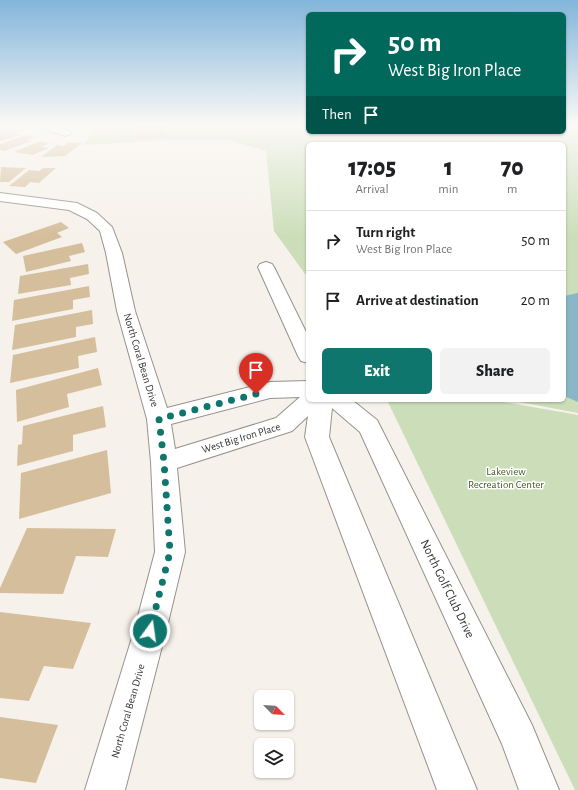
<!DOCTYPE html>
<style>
body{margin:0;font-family:"Alegreya Sans",sans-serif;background:#f2f2f2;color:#202124;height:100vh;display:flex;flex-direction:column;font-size:15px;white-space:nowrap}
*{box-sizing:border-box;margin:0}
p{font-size:13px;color:#757577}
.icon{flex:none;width:22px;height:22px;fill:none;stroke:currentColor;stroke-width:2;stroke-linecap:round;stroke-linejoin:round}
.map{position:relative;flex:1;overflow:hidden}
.side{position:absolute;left:306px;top:142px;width:260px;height:260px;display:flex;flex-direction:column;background:#fff;border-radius:6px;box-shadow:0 1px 3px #0004}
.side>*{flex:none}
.hud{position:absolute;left:306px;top:12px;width:260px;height:122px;border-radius:6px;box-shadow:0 1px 3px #0004;background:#00695c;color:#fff;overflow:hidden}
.needle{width:26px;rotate:114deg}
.controls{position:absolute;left:254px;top:690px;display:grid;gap:8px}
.controls a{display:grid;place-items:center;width:40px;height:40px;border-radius:6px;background:#fff;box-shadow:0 1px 3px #0004;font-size:20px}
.pin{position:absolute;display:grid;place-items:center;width:34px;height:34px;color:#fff;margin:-41px -17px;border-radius:50% 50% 50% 0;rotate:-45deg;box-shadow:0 0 4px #0007}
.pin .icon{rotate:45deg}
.me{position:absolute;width:44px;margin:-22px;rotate:14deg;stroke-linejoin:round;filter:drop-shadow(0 0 3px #0008)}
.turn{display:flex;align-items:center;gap:14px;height:84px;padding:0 16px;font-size:18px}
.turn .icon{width:52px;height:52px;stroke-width:2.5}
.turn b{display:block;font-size:28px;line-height:34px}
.then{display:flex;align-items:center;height:38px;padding:0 16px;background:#0003;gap:8px;font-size:15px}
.eta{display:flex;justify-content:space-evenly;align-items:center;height:68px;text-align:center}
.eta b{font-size:24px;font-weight:800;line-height:28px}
.primary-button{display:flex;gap:8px;margin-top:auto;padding:8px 16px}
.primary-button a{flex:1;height:46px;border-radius:6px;background:#0f766e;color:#fff;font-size:16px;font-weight:800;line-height:46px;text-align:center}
.primary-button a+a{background:#f2f2f2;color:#202124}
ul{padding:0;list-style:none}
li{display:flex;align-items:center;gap:12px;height:60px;padding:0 16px;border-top:1px solid #e0e0e0}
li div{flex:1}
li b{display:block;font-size:15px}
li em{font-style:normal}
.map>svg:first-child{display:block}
.green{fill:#cbdeb9}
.water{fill:#8ab7c7}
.building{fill:#d5be9b}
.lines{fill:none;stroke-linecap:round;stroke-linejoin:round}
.minor-casing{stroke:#97928c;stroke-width:2}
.minor{fill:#fff;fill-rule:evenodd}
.route{stroke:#0f766e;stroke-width:7;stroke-dasharray:0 12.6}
.labels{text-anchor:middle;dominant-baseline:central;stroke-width:3;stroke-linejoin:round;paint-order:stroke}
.street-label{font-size:11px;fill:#373533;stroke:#fff}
.park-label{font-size:11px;fill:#435a25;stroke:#fff}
.near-street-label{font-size:13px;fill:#373533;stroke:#fff}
</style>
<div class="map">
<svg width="578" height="790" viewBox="0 0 578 790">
<rect width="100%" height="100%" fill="#f6f1ea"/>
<!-- green -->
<g class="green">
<path d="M 96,126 L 308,126 L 308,132 L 564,132 L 564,126 L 578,126 L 578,413 L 509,400 L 564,400 L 564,144 L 308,144 L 308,278 L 274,231 L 266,151 L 228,140 L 171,140 L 83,145 Z"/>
<path d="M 387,400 L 492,400 L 578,415 L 578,790 L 575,790 Z"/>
</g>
<!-- water -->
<path class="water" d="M 578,293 L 578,402 L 564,396 L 564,296 Z"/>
<!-- building -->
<g class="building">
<path d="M 133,126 L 162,126 L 168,137 L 138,140 Z"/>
<path d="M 17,129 L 24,131 L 16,133 L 21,135 L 0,141 L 0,133 Z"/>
<path d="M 26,135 L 35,137 L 27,140 L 32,141 L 4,151 L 0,150 L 0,144 Z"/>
<path d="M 40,141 L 50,143 L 41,147 L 49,148 L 33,155 L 14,152 Z"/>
<path d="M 68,142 L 82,143 L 65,156 L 41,157 L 57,145 L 63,146 Z"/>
<path d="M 1,167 L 26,168 L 9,182 L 0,182 Z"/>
<path d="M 43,168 L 56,168 L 39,183 L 30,182 L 25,187 L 9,186 L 29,170 L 39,171 Z"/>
<path d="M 61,222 L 69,228 L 57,233 L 62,237 L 16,254 L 3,242 Z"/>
<path d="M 82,243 L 85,252 L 69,256 L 71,261 L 26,272 L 23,256 Z"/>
<path d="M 88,264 L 89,274 L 70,278 L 71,285 L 18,294 L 20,276 Z"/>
<path d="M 89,286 L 90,297 L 73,300 L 73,309 L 12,321 L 14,300 Z"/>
<path d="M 92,310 L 93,324 L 76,327 L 76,337 L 12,350 L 15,325 Z"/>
<path d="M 95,337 L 97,352 L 78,356 L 79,368 L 10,383 L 13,355 Z"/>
<path d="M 98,368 L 102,385 L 67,394 L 69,407 L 17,422 L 16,390 Z"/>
<path d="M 103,406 L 106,427 L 73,435 L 73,451 L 17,466 L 18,445 L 22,444 L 23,426 Z"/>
<path d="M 107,450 L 111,493 L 19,519 L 21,473 Z"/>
<path d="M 27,528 L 116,529 L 108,557 L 76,556 L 63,594 L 0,593 L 0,588 Z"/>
<path d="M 0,612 L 91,623 L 73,669 L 44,666 L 29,701 L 0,698 Z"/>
<path d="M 0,717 L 58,725 L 36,783 L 0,778 Z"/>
</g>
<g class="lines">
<!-- minor casing -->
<g class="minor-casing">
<g id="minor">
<path d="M 0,126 L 13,126 L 11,128 L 0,131 Z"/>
<path d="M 42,126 L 52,126 L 70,131 L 71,133 L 66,136 L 46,130 Z"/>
<path d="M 0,193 L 77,203 L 97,213 L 112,227 L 122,253 L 135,311 L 167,408 L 270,382 L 308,381 L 308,400 L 352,400 L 377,420 L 532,725 L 559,790 L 519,790 L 502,744 L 360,432 L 332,408 L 329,437 L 477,790 L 437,790 L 305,437 L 308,416 L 292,431 L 177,468 L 185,552 L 166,631 L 125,790 L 85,790 L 134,631 L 155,552 L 151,462 L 147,419 L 117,311 L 106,253 L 100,231 L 87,219 L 69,210 L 0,201 ZM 300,397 L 276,418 L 175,449 L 171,424 L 270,398 Z"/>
<path d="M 266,262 L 272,264 L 274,267 L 308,336 L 308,363 L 301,361 L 298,356 L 258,267 L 260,264 Z"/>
</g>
</g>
<!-- minor -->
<use href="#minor" class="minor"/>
</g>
<!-- sky -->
<linearGradient id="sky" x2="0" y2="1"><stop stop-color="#82b5db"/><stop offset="0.53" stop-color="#fbf9f6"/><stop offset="1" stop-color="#fbf9f6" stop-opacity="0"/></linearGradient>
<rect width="578" height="236" fill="url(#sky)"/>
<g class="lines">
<!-- route -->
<path class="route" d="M 150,631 L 170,552 L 164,462 L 159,419 L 256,394"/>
</g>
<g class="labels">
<!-- street labels -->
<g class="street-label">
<text transform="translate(141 360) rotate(73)">North Coral Bean Drive</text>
<text transform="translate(241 438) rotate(-17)">West Big Iron Place</text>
<text transform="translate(128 711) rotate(-74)">North Coral Bean Drive</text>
</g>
<!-- park labels -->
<g class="park-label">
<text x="506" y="471">Lakeview<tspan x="506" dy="13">Recreation Center</tspan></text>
</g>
<!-- near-street labels -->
<g class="near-street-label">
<text transform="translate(447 589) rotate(64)">North Golf Club Drive</text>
</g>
</g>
</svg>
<div class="controls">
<a><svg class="needle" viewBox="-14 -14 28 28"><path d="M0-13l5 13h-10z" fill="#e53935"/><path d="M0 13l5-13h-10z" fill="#757577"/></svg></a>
<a><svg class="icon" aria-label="layers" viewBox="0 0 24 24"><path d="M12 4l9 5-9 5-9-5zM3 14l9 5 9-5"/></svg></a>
</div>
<div class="pin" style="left:256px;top:394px;background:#d93025"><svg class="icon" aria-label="arrive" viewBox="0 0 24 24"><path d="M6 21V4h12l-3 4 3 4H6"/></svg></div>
<svg class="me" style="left:150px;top:631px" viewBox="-20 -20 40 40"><circle r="17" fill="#0f766e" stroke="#fff" stroke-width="3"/><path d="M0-11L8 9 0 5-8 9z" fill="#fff"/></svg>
<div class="hud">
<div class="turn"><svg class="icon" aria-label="right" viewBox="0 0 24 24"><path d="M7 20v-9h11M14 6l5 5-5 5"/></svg><div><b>50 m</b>West Big Iron Place</div></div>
<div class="then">Then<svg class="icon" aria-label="arrive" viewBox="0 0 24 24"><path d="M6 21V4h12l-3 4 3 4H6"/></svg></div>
</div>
<section class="side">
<div class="eta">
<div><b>17:05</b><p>Arrival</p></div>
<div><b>1</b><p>min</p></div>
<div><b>70</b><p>m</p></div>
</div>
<ul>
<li><svg class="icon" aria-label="right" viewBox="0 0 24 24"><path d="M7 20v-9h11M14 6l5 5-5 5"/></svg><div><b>Turn right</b><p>West Big Iron Place</p></div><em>50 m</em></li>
<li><svg class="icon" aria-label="arrive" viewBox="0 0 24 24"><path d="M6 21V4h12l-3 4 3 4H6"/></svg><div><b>Arrive at destination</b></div><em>20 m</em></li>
</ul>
<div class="primary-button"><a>Exit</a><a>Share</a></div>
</section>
</div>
